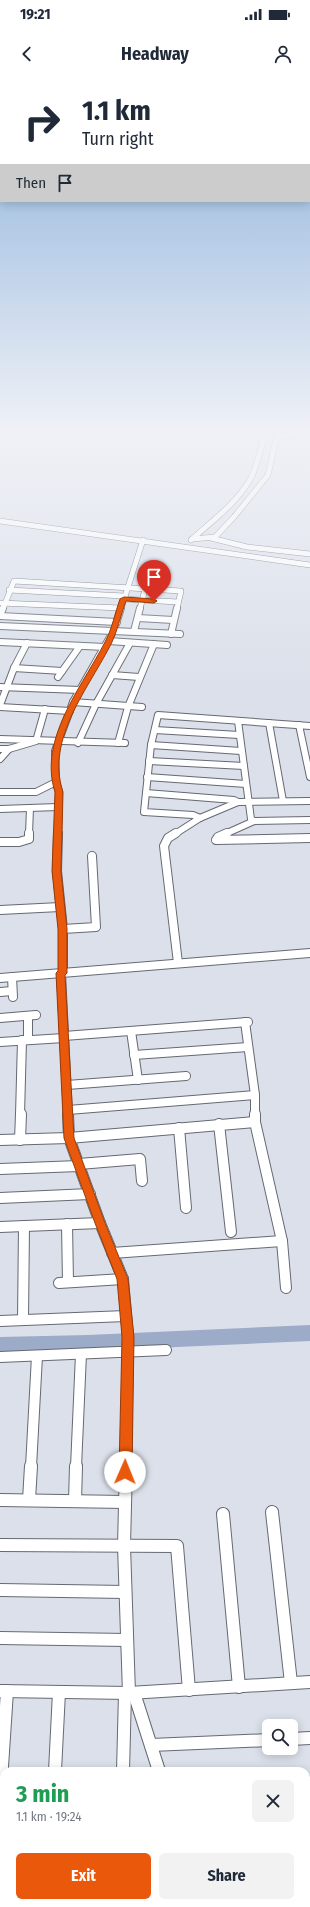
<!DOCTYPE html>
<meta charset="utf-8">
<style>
body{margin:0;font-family:"Fira Sans Condensed",sans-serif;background:#f2f2f3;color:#1f2937;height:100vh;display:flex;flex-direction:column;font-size:15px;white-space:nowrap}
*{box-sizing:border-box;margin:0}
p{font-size:13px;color:#747a83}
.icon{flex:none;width:22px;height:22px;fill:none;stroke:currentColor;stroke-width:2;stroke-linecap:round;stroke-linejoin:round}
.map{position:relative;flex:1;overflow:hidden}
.details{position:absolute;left:0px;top:1687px;width:310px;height:140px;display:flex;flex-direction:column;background:#fff;border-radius:12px 12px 0 0;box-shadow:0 2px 10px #0003}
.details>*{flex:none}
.guide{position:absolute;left:0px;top:0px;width:310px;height:122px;box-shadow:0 2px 10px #0003;background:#fff;color:#1f2937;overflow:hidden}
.fabs{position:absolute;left:262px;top:1639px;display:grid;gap:8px}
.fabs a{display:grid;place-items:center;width:36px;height:36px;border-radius:6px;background:#fff;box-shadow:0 2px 10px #0003;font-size:20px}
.pin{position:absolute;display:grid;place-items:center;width:34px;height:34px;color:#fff;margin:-41px -17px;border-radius:50% 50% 50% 0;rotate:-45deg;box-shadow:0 0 4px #0007}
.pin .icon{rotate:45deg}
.me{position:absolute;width:44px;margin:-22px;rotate:1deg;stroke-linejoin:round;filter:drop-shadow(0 0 3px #0008)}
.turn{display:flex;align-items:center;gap:14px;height:84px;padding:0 16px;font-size:18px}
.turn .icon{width:52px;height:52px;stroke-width:2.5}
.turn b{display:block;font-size:28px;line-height:34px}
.then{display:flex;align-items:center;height:38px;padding:0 16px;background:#0003;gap:8px;font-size:15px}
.round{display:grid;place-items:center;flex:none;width:42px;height:42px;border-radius:6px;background:#f2f2f3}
.summary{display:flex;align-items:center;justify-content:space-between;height:68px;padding:0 16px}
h1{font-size:24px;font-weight:700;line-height:30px;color:#1e9e55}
.cta{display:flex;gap:8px;margin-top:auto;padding:8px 16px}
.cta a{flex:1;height:46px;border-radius:6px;background:#ea580c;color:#fff;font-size:16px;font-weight:700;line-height:46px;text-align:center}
.cta a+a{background:#f2f2f3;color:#1f2937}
.status{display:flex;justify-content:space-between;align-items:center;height:28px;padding:0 20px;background:#fff;direction:ltr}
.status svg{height:11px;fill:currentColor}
header{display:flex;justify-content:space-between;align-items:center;height:52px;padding:0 16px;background:#fff;font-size:18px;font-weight:700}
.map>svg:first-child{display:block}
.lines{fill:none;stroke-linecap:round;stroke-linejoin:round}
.river{fill:#9cabc7;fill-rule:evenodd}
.minor-far4-casing{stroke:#656972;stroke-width:6}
.minor-far3-casing{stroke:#656972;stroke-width:8}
.minor-far2-casing{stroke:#656972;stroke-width:10}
.minor-far1-casing{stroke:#656972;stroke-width:12}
.minor-casing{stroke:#656972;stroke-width:14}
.minor-far4{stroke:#fff;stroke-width:5}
.minor-far3{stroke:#fff;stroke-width:6}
.minor-far2{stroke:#fff;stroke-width:8}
.minor-far1{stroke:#fff;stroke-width:10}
.minor{stroke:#fff;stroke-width:12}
.route{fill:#ea580c;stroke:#983908}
</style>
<div class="status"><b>19:21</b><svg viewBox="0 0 49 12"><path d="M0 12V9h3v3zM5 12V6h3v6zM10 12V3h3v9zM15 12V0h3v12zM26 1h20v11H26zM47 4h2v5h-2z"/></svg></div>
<header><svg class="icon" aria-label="back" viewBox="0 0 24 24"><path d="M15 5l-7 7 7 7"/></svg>Headway<svg class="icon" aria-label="person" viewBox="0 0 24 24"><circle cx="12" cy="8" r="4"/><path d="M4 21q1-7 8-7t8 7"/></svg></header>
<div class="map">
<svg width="310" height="1827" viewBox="0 0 310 1827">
<rect width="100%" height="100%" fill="#dbe0ea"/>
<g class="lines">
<!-- river -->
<path class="river" d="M 310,1245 L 310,1261 L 88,1271 L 0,1273 L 0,1257 L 88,1255 Z"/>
<!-- minor-far4 casing -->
<g class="minor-far4-casing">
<g id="minor-far4">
<path d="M 0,441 L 310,485"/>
<path d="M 211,458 L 247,467 L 310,474"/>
<path d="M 192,459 L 215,457 L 234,437 L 268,395 L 276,360 L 279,357 L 310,350"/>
<path d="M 191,460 C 212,441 237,423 251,398 C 258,385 259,369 266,355 L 276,349"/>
<path d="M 9,510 L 124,516"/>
<path d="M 124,519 L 178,522"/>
<path d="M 0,523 L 121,528"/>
<path d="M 3,529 L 14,501 L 181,511 L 177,529"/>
<path d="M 121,529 L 143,460"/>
<path d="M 140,529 L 145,509"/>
</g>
</g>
<!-- minor-far3 casing -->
<g class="minor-far3-casing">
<g id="minor-far3">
<path d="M 0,536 L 3,528"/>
<path d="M 0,536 L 117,542"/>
<path d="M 138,538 L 173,540"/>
<path d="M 0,546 L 180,554"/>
<path d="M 134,551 L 140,528"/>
<path d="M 171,554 L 177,528"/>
<path d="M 109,561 L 167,565"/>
<path d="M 0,562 L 105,567"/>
<path d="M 14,588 L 62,591"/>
<path d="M 112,595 L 139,597"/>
<path d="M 58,597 L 80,566"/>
<path d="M 0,607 L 80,610"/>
<path d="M 73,622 L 142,627"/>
<path d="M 0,625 L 14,588 L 27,563"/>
<path d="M 0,627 L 70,631"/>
<path d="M 238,641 L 251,739 L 254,741"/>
<path d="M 269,643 L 283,721"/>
<path d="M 299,645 L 310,697"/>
<path d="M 155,650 L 239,655"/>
<path d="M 0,659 L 125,663"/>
<path d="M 78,663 L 96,624 L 130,563"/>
<path d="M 118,663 L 128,627 L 154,564"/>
<path d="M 151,665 L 241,671"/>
<path d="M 0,669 L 9,669 L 36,661 L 45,629"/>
<path d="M 0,679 L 9,669"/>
<path d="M 149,681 L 244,686"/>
<path d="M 147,697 L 246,704"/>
<path d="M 0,712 L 36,712 L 56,702"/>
<path d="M 146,713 L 234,720 L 238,722"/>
<path d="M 0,729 L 58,727"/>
<path d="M 200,738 L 193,735 L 144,732 L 151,665 L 158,635 L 310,646"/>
<path d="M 29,754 L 30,728"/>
<path d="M 58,754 L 59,712 L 56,702 L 55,671 L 73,622 L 114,550 L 121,528"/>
<path d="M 175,754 L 200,738 L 238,722 L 310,721"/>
<path d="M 225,754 L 254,741 L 310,740"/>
</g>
</g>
<!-- minor-far2 casing -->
<g class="minor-far2-casing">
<g id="minor-far2">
<path d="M 58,753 L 57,791 L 63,849 L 63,893"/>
<path d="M 176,753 L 168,758 L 164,766 L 178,883"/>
<path d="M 227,753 L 218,757 L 216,760 L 310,758"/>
<path d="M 0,762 L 19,762 L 29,759 L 29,753"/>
<path d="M 0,830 L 60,827"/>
<path d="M 63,849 L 96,847 L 92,776"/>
<path d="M 61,893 L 68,1035"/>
<path d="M 12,897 L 13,917"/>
<path d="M 0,898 L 310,873"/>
<path d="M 0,912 L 12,911"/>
<path d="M 28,936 L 28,960"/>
<path d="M 0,938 L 36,935"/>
<path d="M 245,942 L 255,1015 L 255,1035"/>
<path d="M 131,951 L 138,1000"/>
<path d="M 64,956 L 248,942"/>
<path d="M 0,962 L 64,958"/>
<path d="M 134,975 L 248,967"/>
<path d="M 67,1005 L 186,996"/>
<path d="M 68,1030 L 255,1015"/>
<path d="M 20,1035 L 22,960"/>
</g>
</g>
<!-- minor-far1 casing -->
<g class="minor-far1-casing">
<g id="minor-far1">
<path d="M 68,1034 L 69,1058 L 100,1143 L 123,1199 L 128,1257 L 126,1387"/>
<path d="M 255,1034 L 255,1042 L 282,1161 L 286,1208"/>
<path d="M 219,1044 L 231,1152"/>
<path d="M 179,1048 L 186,1128"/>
<path d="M 0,1060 L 69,1058 L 255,1042"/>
<path d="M 20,1060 L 21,1034"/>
<path d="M 79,1084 L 140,1079 L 142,1101"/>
<path d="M 0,1089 L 79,1086"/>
<path d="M 0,1118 L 90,1114"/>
<path d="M 67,1144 L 68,1202"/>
<path d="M 0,1147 L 100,1143"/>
<path d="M 112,1173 L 282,1161"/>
<path d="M 59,1203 L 123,1199"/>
<path d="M 23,1240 L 24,1146"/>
<path d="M 0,1241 L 126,1236"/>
<path d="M 0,1277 L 166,1270"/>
<path d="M 31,1387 L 37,1276"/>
<path d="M 76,1387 L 81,1274"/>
</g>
</g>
<!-- minor casing -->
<g class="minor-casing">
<g id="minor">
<path d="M 126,1386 L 124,1466 L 129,1613"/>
<path d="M 0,1420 L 125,1422"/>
<path d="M 29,1420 L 31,1386"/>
<path d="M 75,1421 L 76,1386"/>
<path d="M 272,1432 L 291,1603"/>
<path d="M 223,1434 L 239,1607"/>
<path d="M 0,1465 L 177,1466 L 189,1610"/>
<path d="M 0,1510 L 125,1512"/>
<path d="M 0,1558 L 127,1560"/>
<path d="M 0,1611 L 129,1613 L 310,1602"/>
<path d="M 134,1613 L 159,1691"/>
<path d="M 291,1659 L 310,1658"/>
<path d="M 151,1665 L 269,1660"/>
<path d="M 55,1691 L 59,1612"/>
<path d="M 123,1691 L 125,1613"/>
<path d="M 306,1716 L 310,1715"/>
<path d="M 0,1717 L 7,1611"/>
<path d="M 306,1772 L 310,1772"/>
<path d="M 0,1811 L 4,1810"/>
<path d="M 191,1823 L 191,1827"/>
</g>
</g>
<!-- minor-far4 -->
<use href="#minor-far4" class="minor-far4"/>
<!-- minor-far3 -->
<use href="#minor-far3" class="minor-far3"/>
<!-- minor-far2 -->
<use href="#minor-far2" class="minor-far2"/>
<!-- minor-far1 -->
<use href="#minor-far1" class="minor-far1"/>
<!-- minor -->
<use href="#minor" class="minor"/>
</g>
<!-- sky -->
<linearGradient id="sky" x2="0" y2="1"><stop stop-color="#89b0db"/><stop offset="0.58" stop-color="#eff1f6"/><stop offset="1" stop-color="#eff1f6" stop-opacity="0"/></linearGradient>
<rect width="310" height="605" fill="url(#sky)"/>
<!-- route -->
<path class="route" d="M 124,517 L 154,519 L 157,521 L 154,523 L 126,521 C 121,534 118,549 112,562 C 90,607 45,658 63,712 L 61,791 L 67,849 L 67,893 L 65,895 L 74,1058 L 105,1143 L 128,1199 L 134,1257 L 132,1392 L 130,1396 L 125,1397 L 121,1396 L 119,1392 L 122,1257 L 117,1199 L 95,1143 L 64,1058 L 56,893 L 58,891 L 58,849 L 52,791 L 55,712 C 38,659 82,607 105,562 C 112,549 115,533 120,519 Z"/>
</svg>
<div class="fabs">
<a><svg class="icon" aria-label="search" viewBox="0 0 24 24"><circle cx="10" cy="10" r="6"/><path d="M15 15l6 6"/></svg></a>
</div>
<div class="pin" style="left:154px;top:521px;background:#d93025"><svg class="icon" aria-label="arrive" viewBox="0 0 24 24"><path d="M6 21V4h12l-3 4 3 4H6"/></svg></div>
<svg class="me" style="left:125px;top:1392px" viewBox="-20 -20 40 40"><circle r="19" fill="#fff"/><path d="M0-13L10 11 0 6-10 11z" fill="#ea580c"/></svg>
<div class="guide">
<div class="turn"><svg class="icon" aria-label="right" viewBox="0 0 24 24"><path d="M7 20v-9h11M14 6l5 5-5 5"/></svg><div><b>1.1 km</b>Turn right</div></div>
<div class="then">Then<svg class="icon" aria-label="arrive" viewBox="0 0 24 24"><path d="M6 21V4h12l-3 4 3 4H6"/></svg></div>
</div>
<section class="details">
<div class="summary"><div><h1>3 min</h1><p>1.1 km · 19:24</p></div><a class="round"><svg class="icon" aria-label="close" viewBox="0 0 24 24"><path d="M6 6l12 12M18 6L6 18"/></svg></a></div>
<div class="cta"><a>Exit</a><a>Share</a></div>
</section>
</div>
